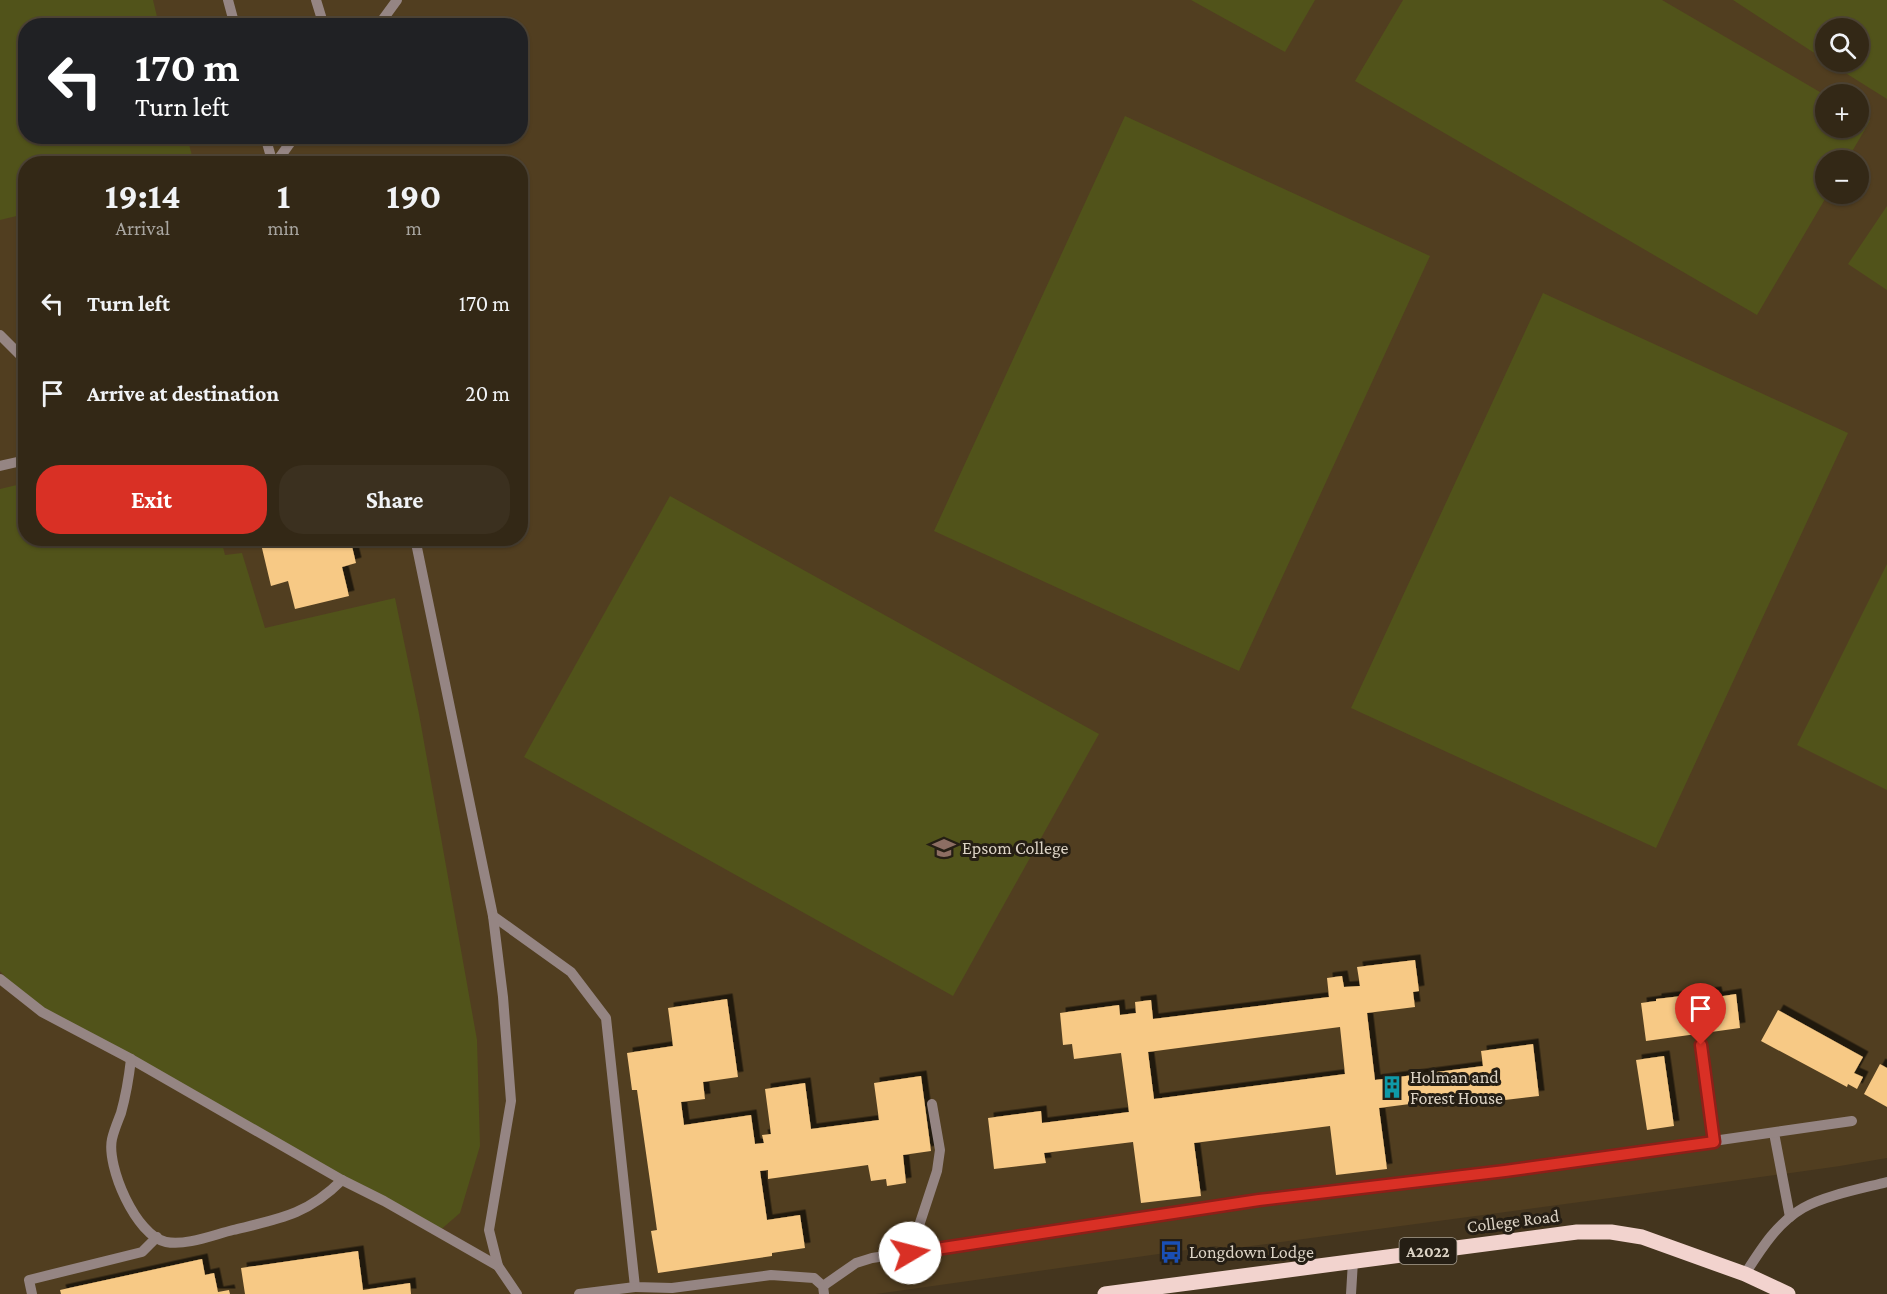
<!DOCTYPE html>
<meta charset="utf-8">
<style>
body{margin:0;font-family:"Crimson Pro",serif;background:#3b301f;color:#f1f3f6;height:100vh;display:flex;flex-direction:column;font-size:22px;white-space:nowrap}
*{box-sizing:border-box;margin:0}
p{font-size:20px;color:#a9a6a1}
.icon{flex:none;width:33px;height:33px;fill:none;stroke:currentColor;stroke-width:2;stroke-linecap:round;stroke-linejoin:round}
.map{position:relative;flex:1;overflow:hidden}
.details{position:absolute;left:18px;top:156px;width:510px;height:390px;display:flex;flex-direction:column;background:#332816;border-radius:24px;box-shadow:0 2px 4px #0004,0 0 0 2px #4e4435}
.details>*{flex:none}
.guide{position:absolute;left:18px;top:18px;width:510px;height:126px;border-radius:24px;box-shadow:0 2px 4px #0004,0 0 0 2px #4e4435;background:#202124;color:#fff;overflow:hidden}
.fabs{position:absolute;left:1815px;top:18px;display:grid;gap:12px}
.fabs a{display:grid;place-items:center;width:54px;height:54px;border-radius:50%;background:#332816;box-shadow:0 2px 4px #0004,0 0 0 2px #4e4435;font-size:30px}
.pin{position:absolute;display:grid;place-items:center;width:51px;height:51px;color:#fff;margin:-62px -26px;border-radius:50% 50% 50% 0;rotate:-45deg;box-shadow:0 0 6px #0007}
.pin .icon{rotate:45deg}
.me{position:absolute;width:66px;margin:-33px;rotate:82deg;stroke-linejoin:round;filter:drop-shadow(0 0 4px #0008)}
.turn{display:flex;align-items:center;gap:21px;height:126px;padding:0 18px;font-size:27px}
.turn .icon{width:78px;height:78px;stroke-width:2.5}
.turn b{display:block;font-size:42px;line-height:51px}
.eta{display:flex;justify-content:space-evenly;align-items:center;height:102px;text-align:center}
.eta b{font-size:36px;font-weight:700;line-height:42px}
.button{display:flex;gap:12px;margin-top:auto;padding:12px 18px}
.button a{flex:1;height:69px;border-radius:24px;background:#d93025;color:#fff;font-size:24px;font-weight:700;line-height:69px;text-align:center}
.button a+a{background:#3b301f;color:#f1f3f6}
ul{padding:0;list-style:none}
li{display:flex;align-items:center;gap:18px;height:90px;padding:0 18px}
li div{flex:1}
li b{display:block;font-size:22px}
li em{font-style:normal}
.map>svg:first-child{display:block}
.built{fill:#513e20;fill-rule:evenodd}
.green{fill:#51531a}
.building{fill:#f7c985;fill-rule:evenodd;filter:url(#shadow)}
.lines{fill:none;stroke-linecap:round;stroke-linejoin:round}
.minor{stroke:#958583;stroke-width:10}
.major{stroke:#f2d3ce;stroke-width:15}
.route-casing{stroke:#8d1f18;stroke-width:15}
.route{stroke:#d93025;stroke-width:10}
.labels{text-anchor:middle;dominant-baseline:central;stroke-width:6;stroke-linejoin:round;paint-order:stroke}
.shield{fill:#251e14;stroke:#a59d90;stroke-width:1.5}
.shield-label{font-size:16px;font-weight:bold;fill:#dcd3c5}
.poi-label{font-size:18px;fill:#dcd3c5;stroke:#251e14;text-anchor:start}
.street-label{font-size:18px;fill:#dcd3c5;stroke:#251e14}
</style>
<div class="map">
<svg width="1887" height="1294" viewBox="0 0 1887 1294">
<defs>
<filter id="shadow"><feDropShadow dx="5.5" dy="-5.5" stdDeviation="0" flood-color="#0009"/></filter>
</defs>
<rect width="100%" height="100%" fill="#44351e"/>
<!-- built -->
<path class="built" d="M 0,0 L 1887,0 L 1887,1158 L 1840,1166 L 1625,1196 L 1229,1249 L 1215,1246 L 876,1294 L 0,1294 ZM 26,26 L 520,26 L 520,136 L 26,136 ZM 1826,28 L 1858,28 L 1858,62 L 1826,62 ZM 1826,94 L 1858,94 L 1858,128 L 1826,128 ZM 1826,160 L 1858,160 L 1858,194 L 1826,194 ZM 26,164 L 520,164 L 520,538 L 26,538 Z"/>
<!-- green -->
<g class="green">
<path d="M 0,0 L 153,0 L 159,25 L 26,26 L 26,136 L 187,137 L 194,163 L 26,164 L 25,214 L 0,220 Z"/>
<path d="M 1191,0 L 1315,0 L 1285,52 Z"/>
<path d="M 1403,0 L 1662,0 L 1825,95 L 1826,128 L 1858,128 L 1859,114 L 1870,121 L 1847,160 L 1826,160 L 1826,194 L 1828,194 L 1757,315 L 1355,81 Z"/>
<path d="M 1733,0 L 1887,0 L 1887,99 L 1828,62 L 1858,62 L 1858,28 L 1826,28 L 1825,60 Z"/>
<path d="M 1125,116 L 1430,256 L 1239,671 L 934,531 Z"/>
<path d="M 1887,206 L 1887,290 L 1848,264 Z"/>
<path d="M 1543,293 L 1848,433 L 1656,848 L 1351,708 Z"/>
<path d="M 25,483 L 26,538 L 221,539 L 225,555 L 242,553 L 265,628 L 395,598 L 419,714 L 477,1040 L 480,1146 L 460,1213 L 438,1232 L 29,1003 L 0,971 L 0,489 Z"/>
<path d="M 670,496 L 1099,734 L 953,996 L 524,757 Z"/>
<path d="M 1887,564 L 1887,790 L 1797,745 Z"/>
</g>
<!-- building -->
<g class="building">
<path d="M 255,538 L 350,538 L 356,563 L 342,567 L 349,596 L 295,609 L 288,581 L 271,586 L 261,544 L 255,542 Z"/>
<path d="M 1415,960 L 1419,991 L 1413,992 L 1415,1007 L 1367,1013 L 1375,1080 L 1483,1066 L 1481,1051 L 1533,1044 L 1539,1096 L 1488,1102 L 1487,1094 L 1379,1108 L 1387,1169 L 1336,1175 L 1330,1126 L 1194,1143 L 1201,1196 L 1141,1203 L 1133,1142 L 1044,1153 L 1046,1163 L 994,1169 L 988,1118 L 1041,1111 L 1042,1123 L 1129,1112 L 1121,1053 L 1074,1059 L 1072,1044 L 1063,1045 L 1060,1013 L 1119,1005 L 1120,1015 L 1136,1013 L 1135,1002 L 1151,1000 L 1153,1019 L 1329,997 L 1327,978 L 1342,976 L 1344,987 L 1360,986 L 1357,967 ZM 1340,1027 L 1345,1074 L 1154,1099 L 1148,1052 Z"/>
<path d="M 1716,992 L 1717,997 L 1736,994 L 1740,1028 L 1646,1041 L 1641,1003 L 1656,1001 L 1656,999 Z"/>
<path d="M 727,999 L 738,1077 L 703,1082 L 705,1099 L 681,1102 L 684,1125 L 751,1115 L 755,1144 L 764,1143 L 762,1135 L 771,1134 L 765,1089 L 805,1083 L 811,1129 L 879,1120 L 874,1083 L 921,1076 L 931,1151 L 903,1155 L 906,1183 L 887,1186 L 886,1179 L 871,1181 L 868,1165 L 768,1179 L 768,1170 L 760,1171 L 767,1220 L 800,1215 L 805,1248 L 772,1253 L 772,1256 L 658,1273 L 651,1231 L 657,1230 L 637,1090 L 632,1090 L 627,1053 L 673,1046 L 668,1008 Z"/>
<path d="M 1778,1010 L 1863,1057 L 1854,1073 L 1863,1077 L 1857,1089 L 1848,1084 L 1847,1087 L 1761,1041 Z"/>
<path d="M 1664,1056 L 1674,1126 L 1647,1130 L 1636,1060 Z"/>
<path d="M 1880,1064 L 1887,1068 L 1887,1107 L 1864,1094 Z"/>
<path d="M 358,1251 L 363,1290 L 410,1283 L 411,1294 L 245,1294 L 241,1268 Z"/>
<path d="M 202,1259 L 205,1275 L 214,1273 L 218,1292 L 229,1290 L 230,1294 L 61,1294 L 60,1290 Z"/>
</g>
<g class="lines">
<!-- minor -->
<g class="minor">
<path d="M 228,0 L 235,26"/>
<path d="M 316,0 L 324,26"/>
<path d="M 378,26 L 397,0"/>
<path d="M 265,136 L 273,164"/>
<path d="M 275,164 L 295,136"/>
<path d="M 0,335 L 26,361"/>
<path d="M 0,466 L 26,460"/>
<path d="M 415,538 L 493,916 L 571,972 L 606,1018 L 635,1287 L 672,1288 L 771,1275 L 814,1278 L 823,1286 L 824,1294"/>
<path d="M 493,916 L 503,997 L 511,1101 L 489,1230 L 498,1266"/>
<path d="M 0,979 L 42,1012 L 131,1059 L 342,1180 L 384,1201 L 498,1266 L 517,1294"/>
<path d="M 1701,1045 L 1714,1142"/>
<path d="M 131,1059 C 129,1077 126,1095 121,1113 C 118,1121 114,1130 112,1139 C 106,1166 136,1236 166,1242 C 186,1246 213,1235 233,1230 C 279,1219 307,1215 342,1180"/>
<path d="M 1774,1133 L 1790,1217"/>
<path d="M 910,1253 L 937,1171 L 940,1150 L 932,1104"/>
<path d="M 1745,1274 C 1761,1249 1777,1223 1803,1208 C 1823,1196 1864,1188 1887,1182"/>
<path d="M 823,1286 L 856,1263 L 872,1258 L 1153,1215 L 1302,1195 L 1505,1171 L 1852,1121"/>
<path d="M 32,1294 L 29,1280 L 142,1252 L 157,1237"/>
<path d="M 579,1294 L 635,1287"/>
<path d="M 1351,1294 L 1353,1261"/>
</g>
<!-- major -->
<path class="major" d="M 1105,1294 L 1577,1232 L 1611,1232 L 1642,1237 L 1745,1274 L 1788,1294"/>
</g>
<g class="lines">
<!-- route casing -->
<g class="route-casing">
<path id="route" d="M 910,1253 L 1259,1200 L 1505,1171 L 1714,1142 L 1701,1045"/>
</g>
<!-- route -->
<use href="#route" class="route"/>
</g>
<!-- icons -->
<defs>
<g id="school-bare" transform="scale(1.8)"><path d="M0-5L7-2L0 1L-7-2ZM-4 1L0 2.5L4 1V4Q0 6-4 4Z" fill="#8d6e63" stroke="#251e14" stroke-width="2.5" paint-order="stroke"/></g>
<g id="building-bare" transform="scale(1.8)"><path d="M-4-6H4V6H1V3H-1V6H-4ZM-2.5-4.3h1.7v1.8h-1.7ZM.8-4.3h1.7v1.8H.8ZM-2.5-1h1.7V.8h-1.7ZM.8-1h1.7V.8H.8Z" fill="#0f9aa8" stroke="#251e14" stroke-width="2.5" paint-order="stroke"/></g>
<g id="bus-bare" transform="scale(1.8)"><path d="M-5-6H5V4H4V6H2V4H-2V6H-4V4H-5ZM-3.5-4V0h7V-4ZM-3.5 1.2v1.5H-2V1.2ZM2 1.2v1.5H3.5V1.2Z" fill="#1a4fb4" stroke="#251e14" stroke-width="2.5" paint-order="stroke"/></g>
</defs>
<g fill-rule="evenodd">
<use href="#school-bare" x="944" y="848"/>
<use href="#building-bare" x="1392" y="1087"/>
<use href="#bus-bare" x="1171" y="1252"/>
</g>
<g class="labels">
<!-- shield labels -->
<rect class="shield" x="1399.5" y="1238" width="57" height="26" rx="4.5"/>
<g class="shield-label">
<text x="1428" y="1251">A2022</text>
</g>
<!-- poi labels -->
<g class="poi-label">
<text x="962" y="848">Epsom College</text>
<text x="1410" y="1077">Holman and<tspan x="1410" dy="21">Forest House</tspan></text>
<text x="1189" y="1252">Longdown Lodge</text>
</g>
<!-- street labels -->
<g class="street-label">
<text transform="translate(1513 1221) rotate(-7)">College Road</text>
</g>
</g>
</svg>
<div class="fabs">
<a><svg class="icon" aria-label="search" viewBox="0 0 24 24"><circle cx="10" cy="10" r="6"/><path d="M15 15l6 6"/></svg></a>
<a>+</a>
<a>−</a>
</div>
<div class="pin" style="left:1701px;top:1045px;background:#d93025"><svg class="icon" aria-label="arrive" viewBox="0 0 24 24"><path d="M6 21V4h12l-3 4 3 4H6"/></svg></div>
<svg class="me" style="left:910px;top:1253px" viewBox="-20 -20 40 40"><circle r="19" fill="#fff"/><path d="M0-13L10 11 0 6-10 11z" fill="#d93025"/></svg>
<div class="guide">
<div class="turn"><svg class="icon" aria-label="left" viewBox="0 0 24 24"><path d="M17 20v-9H6M10 6l-5 5 5 5"/></svg><div><b>170 m</b>Turn left</div></div>
</div>
<section class="details">
<div class="eta">
<div><b>19:14</b><p>Arrival</p></div>
<div><b>1</b><p>min</p></div>
<div><b>190</b><p>m</p></div>
</div>
<ul>
<li><svg class="icon" aria-label="left" viewBox="0 0 24 24"><path d="M17 20v-9H6M10 6l-5 5 5 5"/></svg><div><b>Turn left</b></div><em>170 m</em></li>
<li><svg class="icon" aria-label="arrive" viewBox="0 0 24 24"><path d="M6 21V4h12l-3 4 3 4H6"/></svg><div><b>Arrive at destination</b></div><em>20 m</em></li>
</ul>
<div class="button"><a>Exit</a><a>Share</a></div>
</section>
</div>
